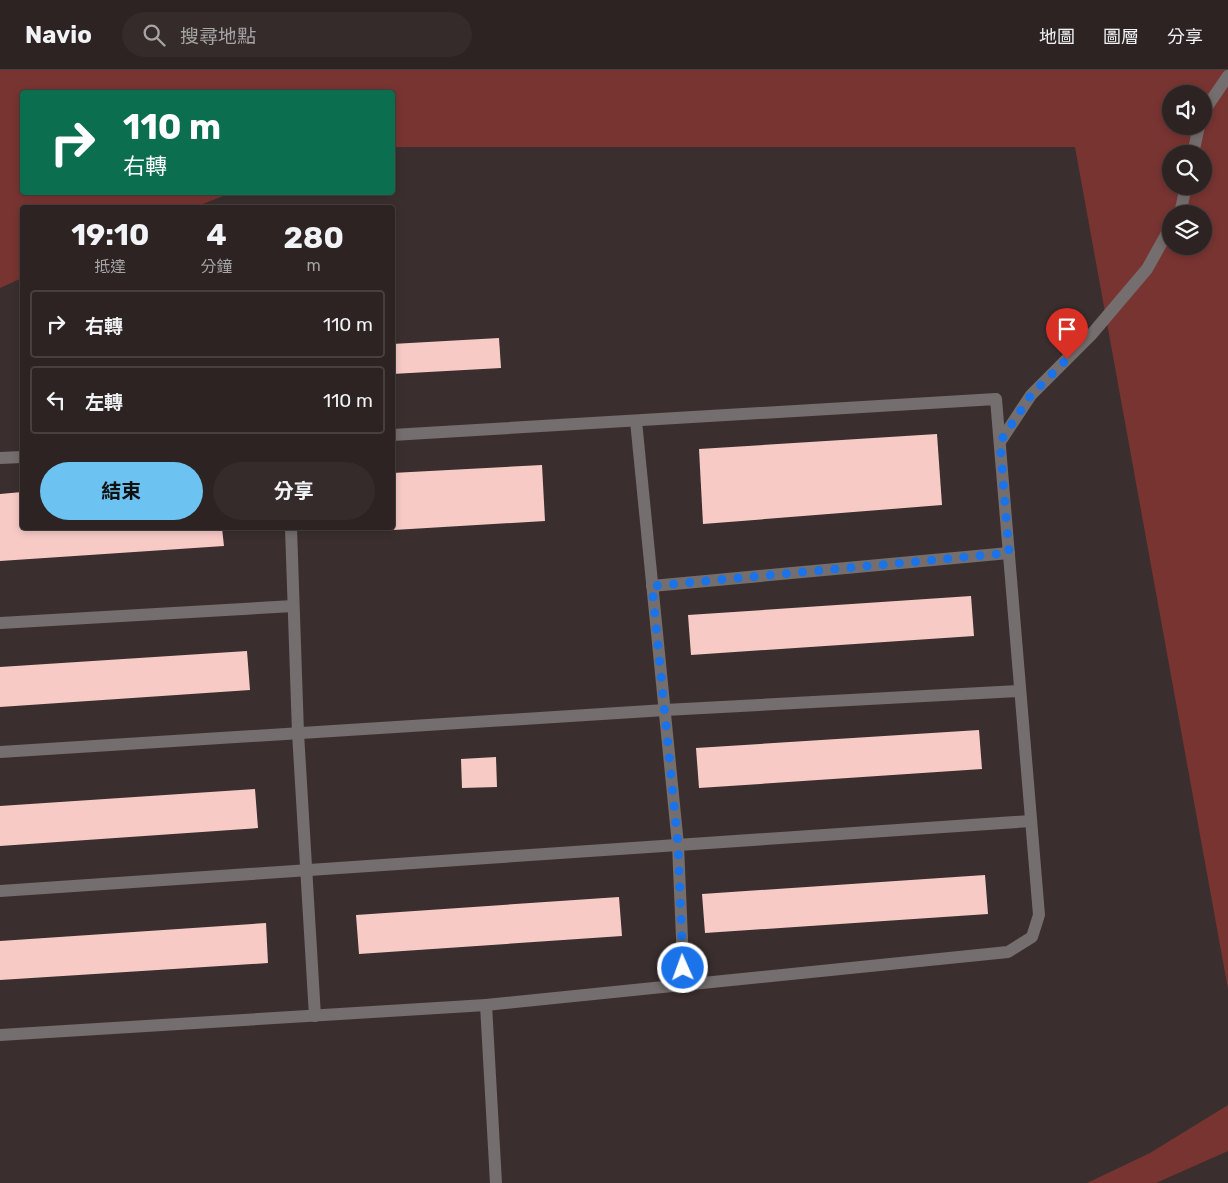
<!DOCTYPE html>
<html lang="zh-TW">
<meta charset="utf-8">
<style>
body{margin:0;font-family:Rubik,"Noto Sans TC",sans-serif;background:#342b2a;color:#f1f3f6;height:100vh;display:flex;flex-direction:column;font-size:19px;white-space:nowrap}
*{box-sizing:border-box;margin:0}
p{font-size:16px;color:#a6a4a5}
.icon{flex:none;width:28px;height:28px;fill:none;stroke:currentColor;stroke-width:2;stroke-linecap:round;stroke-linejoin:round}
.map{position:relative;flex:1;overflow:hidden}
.side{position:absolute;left:20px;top:135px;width:375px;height:325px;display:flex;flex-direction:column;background:#2c2322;border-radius:5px;box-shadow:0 2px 8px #0003,0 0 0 1px #484040}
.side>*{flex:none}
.guide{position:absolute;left:20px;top:20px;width:375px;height:105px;border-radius:5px;box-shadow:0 2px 8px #0003,0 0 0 1px #484040;background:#0b6e4f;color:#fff;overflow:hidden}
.fabs{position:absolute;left:1162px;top:15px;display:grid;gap:10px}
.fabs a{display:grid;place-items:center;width:50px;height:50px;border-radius:50%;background:#2c2322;box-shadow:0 2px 8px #0003,0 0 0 1px #484040;font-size:25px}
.pin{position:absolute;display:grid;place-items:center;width:42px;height:42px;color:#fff;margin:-51px -21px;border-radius:50% 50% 50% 0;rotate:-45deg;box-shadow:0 0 5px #0007}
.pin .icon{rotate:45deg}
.me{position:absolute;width:55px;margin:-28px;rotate:358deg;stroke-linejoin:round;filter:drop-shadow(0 0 4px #0008)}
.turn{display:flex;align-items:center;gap:18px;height:105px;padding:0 20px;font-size:22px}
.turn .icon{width:65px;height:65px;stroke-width:2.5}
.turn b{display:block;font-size:35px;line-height:42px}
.eta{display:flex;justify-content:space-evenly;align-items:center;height:85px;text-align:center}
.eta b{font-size:30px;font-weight:700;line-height:35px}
.action{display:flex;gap:10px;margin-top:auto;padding:10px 20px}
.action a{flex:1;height:58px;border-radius:30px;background:#6cc3f2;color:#111;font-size:20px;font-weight:700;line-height:58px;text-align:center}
.action a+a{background:#342b2a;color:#f1f3f6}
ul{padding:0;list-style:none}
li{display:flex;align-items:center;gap:15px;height:68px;margin:0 10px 8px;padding:0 10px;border:2px solid #484040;border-radius:5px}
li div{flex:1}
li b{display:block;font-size:19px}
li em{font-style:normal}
header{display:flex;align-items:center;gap:30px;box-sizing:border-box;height:70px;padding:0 25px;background:#2c2322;border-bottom:1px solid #484040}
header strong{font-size:24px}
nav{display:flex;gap:28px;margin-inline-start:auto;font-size:18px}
.search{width:350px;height:45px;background:#342b2a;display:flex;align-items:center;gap:12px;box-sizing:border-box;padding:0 18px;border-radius:28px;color:#a6a4a5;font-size:19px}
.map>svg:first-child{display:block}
.green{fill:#783431;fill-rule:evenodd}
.building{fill:#f7cac6}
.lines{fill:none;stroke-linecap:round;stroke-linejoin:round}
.minor{stroke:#746e6e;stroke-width:12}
.route{stroke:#1a73e8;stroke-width:9;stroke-dasharray:0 16.2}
</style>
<header>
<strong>Navio</strong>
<div class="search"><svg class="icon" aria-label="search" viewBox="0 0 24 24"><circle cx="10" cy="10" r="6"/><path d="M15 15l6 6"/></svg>搜尋地點</div>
<nav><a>地圖</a><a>圖層</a><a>分享</a></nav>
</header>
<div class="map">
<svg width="1228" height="1113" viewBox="0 0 1228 1113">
<rect width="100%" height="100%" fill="#3a2f2e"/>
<!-- green -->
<g class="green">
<path d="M 0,0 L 1228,0 L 1228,919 L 1075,77 L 393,77 L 392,22 L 22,22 L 22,122 L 231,123 L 195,137 L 22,138 L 22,208 L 0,218 ZM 1171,24 L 1204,24 L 1204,56 L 1171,56 ZM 1171,84 L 1204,84 L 1204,116 L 1171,116 ZM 1171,144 L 1204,144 L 1204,176 L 1171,176 Z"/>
<path d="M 1228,1035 L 1228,1081 L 1156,1113 L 1087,1113 L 1150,1083 Z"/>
</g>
<!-- building -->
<g class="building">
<path d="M 499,268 L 501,298 L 392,304 L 392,274 Z"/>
<path d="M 937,364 L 942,435 L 703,454 L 699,379 Z"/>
<path d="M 542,395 L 545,451 L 377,461 L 377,458 L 392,458 L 392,403 Z"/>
<path d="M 22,422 L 22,458 L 222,458 L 224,476 L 0,491 L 0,424 Z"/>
<path d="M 971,526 L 974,566 L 691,585 L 688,545 Z"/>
<path d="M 247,581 L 250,620 L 0,637 L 0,597 Z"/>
<path d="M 979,660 L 982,699 L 699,718 L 696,678 Z"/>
<path d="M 496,687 L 497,717 L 462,718 L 461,689 Z"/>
<path d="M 255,719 L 258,758 L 0,776 L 0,736 Z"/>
<path d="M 985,805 L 988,844 L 705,863 L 702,824 Z"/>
<path d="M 619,827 L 622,866 L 359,884 L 356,845 Z"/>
<path d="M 266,853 L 268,893 L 0,910 L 0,871 Z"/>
</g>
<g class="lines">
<!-- minor -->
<g class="minor">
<path d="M 1204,41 L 1228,6"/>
<path d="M 1193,84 L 1199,56"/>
<path d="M 1178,144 L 1181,139 L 1186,116"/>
<path d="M 636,351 L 678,775 L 684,915"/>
<path d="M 392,365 L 996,329 L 1039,845 L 1032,867 L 1008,882 L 486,935 L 496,1113"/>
<path d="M 1000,372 L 1031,325 L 1091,265 L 1147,199 L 1171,156"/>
<path d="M 0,388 L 22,387"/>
<path d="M 291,458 L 298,663 L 315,946"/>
<path d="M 652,516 L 1009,483"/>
<path d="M 0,553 L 293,536"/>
<path d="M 0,682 L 665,640 L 1020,621"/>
<path d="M 0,821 L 1031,751"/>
<path d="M 0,965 L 486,935"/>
</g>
</g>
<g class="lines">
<!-- route -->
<path class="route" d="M 683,898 L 678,775 L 652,516 L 1009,483 L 1000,372 L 1031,325 L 1067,289"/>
</g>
</svg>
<div class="fabs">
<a><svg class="icon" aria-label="sound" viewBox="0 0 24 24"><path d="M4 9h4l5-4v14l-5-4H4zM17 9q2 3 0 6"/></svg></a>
<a><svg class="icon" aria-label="search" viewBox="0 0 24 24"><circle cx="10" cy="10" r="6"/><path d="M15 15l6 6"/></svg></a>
<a><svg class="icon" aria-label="layers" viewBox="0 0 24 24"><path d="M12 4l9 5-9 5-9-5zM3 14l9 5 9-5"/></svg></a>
</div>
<div class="pin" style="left:1067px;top:289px;background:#d93025"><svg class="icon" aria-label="arrive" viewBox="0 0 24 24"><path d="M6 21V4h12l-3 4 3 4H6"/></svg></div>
<svg class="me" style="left:683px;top:898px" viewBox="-20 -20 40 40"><circle r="17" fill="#1a73e8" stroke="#fff" stroke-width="3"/><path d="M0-11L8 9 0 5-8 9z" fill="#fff"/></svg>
<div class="guide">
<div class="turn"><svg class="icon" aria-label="right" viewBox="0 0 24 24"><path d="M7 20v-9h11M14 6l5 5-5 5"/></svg><div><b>110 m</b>右轉</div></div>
</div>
<section class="side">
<div class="eta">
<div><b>19:10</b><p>抵達</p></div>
<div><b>4</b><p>分鐘</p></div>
<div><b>280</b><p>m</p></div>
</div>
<ul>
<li><svg class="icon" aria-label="right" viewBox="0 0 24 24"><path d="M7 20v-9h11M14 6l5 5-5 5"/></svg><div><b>右轉</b></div><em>110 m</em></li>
<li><svg class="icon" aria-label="left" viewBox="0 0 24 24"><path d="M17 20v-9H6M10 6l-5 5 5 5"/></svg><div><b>左轉</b></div><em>110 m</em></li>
</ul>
<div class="action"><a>結束</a><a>分享</a></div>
</section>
</div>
